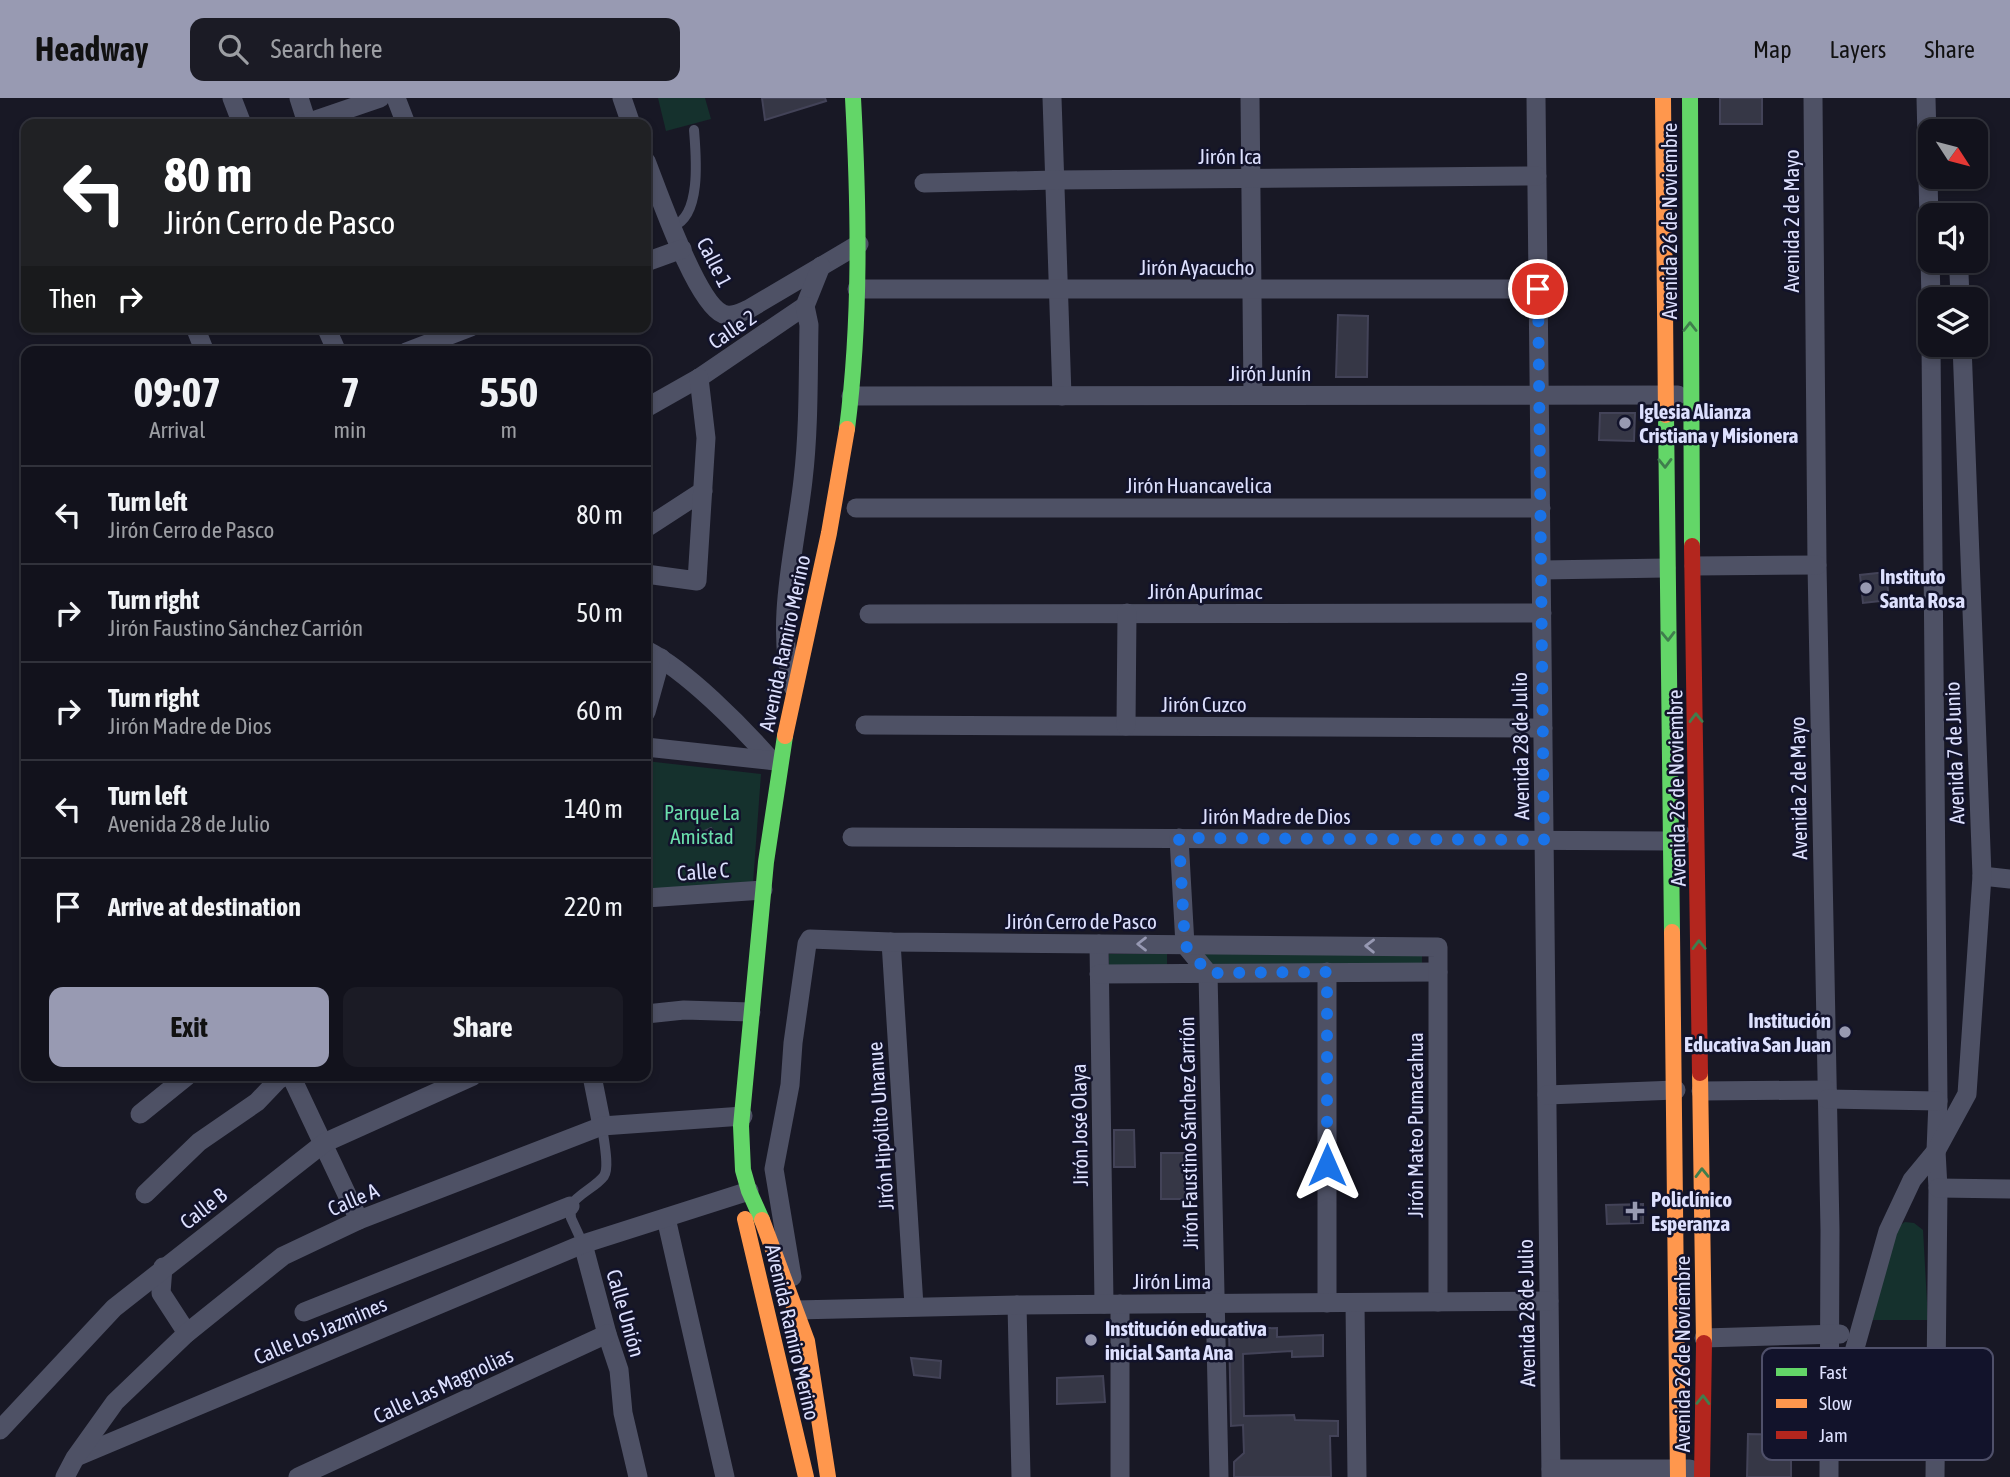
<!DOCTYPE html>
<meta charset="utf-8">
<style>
body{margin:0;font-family:"Asap Condensed",sans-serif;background:#1b1b25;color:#f1f3f6;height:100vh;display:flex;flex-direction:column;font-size:26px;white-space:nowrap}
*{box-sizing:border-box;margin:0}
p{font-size:23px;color:#9c9ea3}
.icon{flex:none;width:38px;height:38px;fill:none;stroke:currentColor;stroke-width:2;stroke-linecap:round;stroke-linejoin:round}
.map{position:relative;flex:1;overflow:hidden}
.sheet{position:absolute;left:21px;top:248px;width:630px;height:735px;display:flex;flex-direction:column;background:#12121c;border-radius:14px;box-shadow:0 4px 10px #0003,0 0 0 2px #31323b}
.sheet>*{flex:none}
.top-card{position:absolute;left:21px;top:21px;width:630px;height:214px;border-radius:14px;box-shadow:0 4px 10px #0003,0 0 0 2px #31323b;background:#202124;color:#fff;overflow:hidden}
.needle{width:46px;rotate:126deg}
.tools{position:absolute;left:1918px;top:21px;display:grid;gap:14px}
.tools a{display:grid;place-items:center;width:70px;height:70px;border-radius:14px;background:#12121c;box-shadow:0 4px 10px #0003,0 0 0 2px #31323b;font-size:35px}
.pin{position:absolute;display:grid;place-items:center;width:60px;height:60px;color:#fff;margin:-30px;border:4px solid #fff;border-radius:50%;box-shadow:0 2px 7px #0007}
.me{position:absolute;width:77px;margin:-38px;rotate:0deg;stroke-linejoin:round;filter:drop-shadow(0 0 5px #0008)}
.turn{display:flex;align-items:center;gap:24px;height:147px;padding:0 28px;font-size:32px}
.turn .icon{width:91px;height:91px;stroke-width:2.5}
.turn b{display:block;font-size:49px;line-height:60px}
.then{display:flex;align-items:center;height:66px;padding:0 28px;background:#0003;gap:14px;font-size:26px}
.eta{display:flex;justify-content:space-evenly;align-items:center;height:119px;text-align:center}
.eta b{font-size:42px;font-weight:700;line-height:49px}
.cta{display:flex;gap:14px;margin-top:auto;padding:14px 28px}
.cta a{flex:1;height:80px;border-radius:14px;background:#989ab2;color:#111;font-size:28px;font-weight:700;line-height:80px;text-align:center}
.cta a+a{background:#1b1b25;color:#f1f3f6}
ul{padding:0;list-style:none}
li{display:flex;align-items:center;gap:21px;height:98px;padding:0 28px;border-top:2px solid #31323b}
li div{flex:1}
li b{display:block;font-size:26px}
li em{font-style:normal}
header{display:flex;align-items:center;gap:42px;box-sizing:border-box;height:98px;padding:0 35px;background:#989ab2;color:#111}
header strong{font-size:33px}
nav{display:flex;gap:38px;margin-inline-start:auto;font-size:24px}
.search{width:490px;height:63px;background:#1b1b25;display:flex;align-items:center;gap:18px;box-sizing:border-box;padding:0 24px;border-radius:14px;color:#9c9ea3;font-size:26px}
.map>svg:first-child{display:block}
.green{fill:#15312d}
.building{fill:#363746;stroke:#434358;stroke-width:2}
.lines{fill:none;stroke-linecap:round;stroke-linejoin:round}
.lane{stroke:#4e5165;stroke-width:10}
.street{stroke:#4e5165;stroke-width:19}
.fast{stroke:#63d668;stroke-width:16}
.slow{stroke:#ff974d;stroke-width:16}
.jam{stroke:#b3261e;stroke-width:16}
.oneway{stroke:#3f7e4d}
.oneway2{stroke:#9698b2}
.route{stroke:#1a73e8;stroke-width:12;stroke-dasharray:0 21.6}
.poi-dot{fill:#989ab2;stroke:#12132b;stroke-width:2.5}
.labels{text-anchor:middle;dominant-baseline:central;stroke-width:5;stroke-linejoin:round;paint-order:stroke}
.street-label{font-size:21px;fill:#dde0fe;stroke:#12132b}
.poi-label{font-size:21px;font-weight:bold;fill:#dde0fe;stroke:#12132b;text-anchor:start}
.park-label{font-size:21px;fill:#6addab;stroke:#12132b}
.key{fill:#12132b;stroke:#4f506a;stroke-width:2}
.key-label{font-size:19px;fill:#dde0fe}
</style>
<header>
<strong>Headway</strong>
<div class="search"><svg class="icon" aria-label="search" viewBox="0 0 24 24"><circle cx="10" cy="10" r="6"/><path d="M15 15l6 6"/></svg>Search here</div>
<nav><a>Map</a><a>Layers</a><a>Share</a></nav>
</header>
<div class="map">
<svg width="2010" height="1379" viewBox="0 0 2010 1379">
<rect width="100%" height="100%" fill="#181825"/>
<!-- green -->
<g class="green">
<path d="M 658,0 L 705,0 L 711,21 L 666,33 Z"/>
<path d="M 646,663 L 761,676 L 753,785 L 646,794 Z"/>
<path d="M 1422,855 L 1422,868 L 1208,866 L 1202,856 Z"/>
<path d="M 1109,856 L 1167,856 L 1167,869 L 1109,868 Z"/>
<path d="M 1905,1124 L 1914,1125 L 1923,1132 L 1928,1222 L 1868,1222 L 1897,1129 Z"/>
</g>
<!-- building -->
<g class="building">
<path d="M 762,0 L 825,0 L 826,3 L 765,22 Z"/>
<rect x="1720" y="0" width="42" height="26"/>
<path d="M 1338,217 L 1368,218 L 1367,279 L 1336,279 Z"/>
<path d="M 1600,315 L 1635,315 L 1634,343 L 1599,342 Z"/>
<path d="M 1886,474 L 1889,502 L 1863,505 L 1860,477 Z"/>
<path d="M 711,730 L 716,736 L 712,747 L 698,736 Z"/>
<path d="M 1114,1032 L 1134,1032 L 1135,1069 L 1114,1069 Z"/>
<path d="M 1161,1055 L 1184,1055 L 1185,1101 L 1161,1101 Z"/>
<path d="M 1643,1106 L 1643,1125 L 1607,1126 L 1606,1107 Z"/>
<path d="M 1277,1230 L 1277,1239 L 1323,1237 L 1323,1258 L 1292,1259 L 1292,1253 L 1243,1256 L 1244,1318 L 1294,1317 L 1295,1322 L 1338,1323 L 1338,1338 L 1330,1338 L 1331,1379 L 1234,1379 L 1234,1364 L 1244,1355 L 1243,1327 L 1231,1328 L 1229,1231 Z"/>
<path d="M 911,1260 L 941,1263 L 940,1280 L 914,1277 Z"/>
<path d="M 1103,1278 L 1105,1304 L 1057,1306 L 1057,1280 Z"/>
<path d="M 1748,1336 L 1791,1337 L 1791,1379 L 1747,1379 Z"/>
</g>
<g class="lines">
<!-- lane -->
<g class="lane">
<path d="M 673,128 C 702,118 696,57 694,32"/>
<path d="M 583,1146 L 571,1120 L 570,1108 C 579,1095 596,1089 604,1078 C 610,1069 603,1039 602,1028"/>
</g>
<!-- street -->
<g class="street">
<path d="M 232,0 L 242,26"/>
<path d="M 299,0 L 307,25"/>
<path d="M 396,0 L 406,26"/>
<path d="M 622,0 L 631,26"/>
<path d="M 1052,0 L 1062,298"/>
<path d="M 1250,0 L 1253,297"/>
<path d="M 1536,0 L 1551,1379"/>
<path d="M 1813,0 L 1817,467 L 1830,1132 L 1829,1379"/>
<path d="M 1926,0 L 1931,201"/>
<path d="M 304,26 L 380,0"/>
<path d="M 646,63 C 658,93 696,205 723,216 C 732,220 741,214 749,211 L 859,146"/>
<path d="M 924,85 L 1055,82 L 1537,78"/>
<path d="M 1953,163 L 1959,175 L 1960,201"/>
<path d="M 646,164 L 682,151"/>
<path d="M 857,191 L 1538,191"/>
<path d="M 195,229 L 205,254"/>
<path d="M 326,229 L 337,254"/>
<path d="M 1931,247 L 1938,1003 L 1936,1053 L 1938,1090 L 1935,1379"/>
<path d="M 406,254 L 471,229"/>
<path d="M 851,298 L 1678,297"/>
<path d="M 646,310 L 699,280 L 805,208 L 821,168"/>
<path d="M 856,410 L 1541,410"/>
<path d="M 646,430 L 703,393"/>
<path d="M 1694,468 L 1817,467"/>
<path d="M 1542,472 L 1666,470"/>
<path d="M 646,476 L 697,483 L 706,340 L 699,280"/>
<path d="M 869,516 L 1542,515"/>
<path d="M 646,552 C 687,573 740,627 771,662"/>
<path d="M 793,589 C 774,528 796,446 803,382 C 809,331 808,279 809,227 L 805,208"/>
<path d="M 646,614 L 661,560"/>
<path d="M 865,627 L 1543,630"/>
<path d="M 1126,628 L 1127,515"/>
<path d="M 646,649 L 776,663"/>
<path d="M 852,739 L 1671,743 L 1682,737"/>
<path d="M 1179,740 L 1185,847 L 1208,875 L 1219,1379"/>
<path d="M 1982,778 L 2010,781"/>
<path d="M 646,800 L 763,792"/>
<path d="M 891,844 L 914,1208"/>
<path d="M 1099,846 L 1104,1206"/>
<path d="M 1327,874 L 1327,1205"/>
<path d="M 1099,876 L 1438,874"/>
<path d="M 646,916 L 684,912 L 751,914"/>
<path d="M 291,978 L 359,1122"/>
<path d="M 592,978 L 602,1028"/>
<path d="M 1701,993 L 1827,992"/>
<path d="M 1547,997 L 1676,992"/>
<path d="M 1827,1001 L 1938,1003"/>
<path d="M 140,1016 L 187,978"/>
<path d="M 1938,1090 L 2010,1091"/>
<path d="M 145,1096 L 199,1044 L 257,1004 L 278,982 L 285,978 L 294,981 L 294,978"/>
<path d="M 666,1120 L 725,1379"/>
<path d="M 583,1146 L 607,1236 L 619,1272 L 623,1315 L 638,1379"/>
<path d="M 163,1169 L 161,1195 L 187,1235"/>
<path d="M 792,1179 L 774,1071 L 790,987 L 793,945 L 807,846 L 810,841 L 891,844 L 1438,849 L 1438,1204"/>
<path d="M 1355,1205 L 1357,1379"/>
<path d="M 1120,1206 L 1120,1379"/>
<path d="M 1017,1207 L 1021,1379"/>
<path d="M 795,1212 L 1017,1207 L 1549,1203"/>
<path d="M 304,1214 L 570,1108"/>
<path d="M 1704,1240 L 1840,1236"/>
<path d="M 1835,1321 L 1888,1133 L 1912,1082 L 1936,1053 L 1967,996 L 1982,778 L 1962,247"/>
<path d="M 0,1332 L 114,1210 L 324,1045 L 473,978"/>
<path d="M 76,1359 L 583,1146 L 749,1093"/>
<path d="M 1551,1371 L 1690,1371"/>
<path d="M 65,1379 L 75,1360 L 115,1304 L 187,1235 L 283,1158 L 359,1122 L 602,1028 L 743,1018"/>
<path d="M 298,1379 L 607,1236"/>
</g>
<!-- fast -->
<g class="fast">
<path d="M 1690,0 L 1692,448"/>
<path d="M 1666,317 L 1672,834"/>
<path d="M 847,331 C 861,221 859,111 853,0"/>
<path d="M 762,1122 L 749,1093 L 743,1072 L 741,1028 L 766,764 L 785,638"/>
</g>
<!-- slow -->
<g class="slow">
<path d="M 1663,0 L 1666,317"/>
<path d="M 785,638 L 829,435 L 847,331"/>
<path d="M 1672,834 L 1678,1379"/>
<path d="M 1700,975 L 1704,1245"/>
<path d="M 745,1121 L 806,1379"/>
<path d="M 762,1122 L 807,1243 L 828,1379"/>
</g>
<!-- jam -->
<g class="jam">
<path d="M 1692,448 L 1700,975"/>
<path d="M 1702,1379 L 1704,1245"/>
</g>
</g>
<!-- one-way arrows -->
<defs><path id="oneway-chevron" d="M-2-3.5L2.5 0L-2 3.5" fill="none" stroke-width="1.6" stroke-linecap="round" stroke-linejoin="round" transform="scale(1.75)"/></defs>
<g class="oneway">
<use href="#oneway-chevron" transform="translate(1690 229) rotate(-90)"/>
<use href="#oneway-chevron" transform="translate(1665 365) rotate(89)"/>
<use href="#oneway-chevron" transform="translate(1668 538) rotate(89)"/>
<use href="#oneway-chevron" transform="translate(1696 620) rotate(-91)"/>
<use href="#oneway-chevron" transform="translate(1699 847) rotate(-91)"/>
<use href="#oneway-chevron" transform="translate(1702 1075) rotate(-91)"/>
<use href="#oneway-chevron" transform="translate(1703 1302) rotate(-89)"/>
</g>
<g class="oneway2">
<use href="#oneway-chevron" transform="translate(1142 846) rotate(-180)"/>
<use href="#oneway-chevron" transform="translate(1370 848) rotate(-179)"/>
</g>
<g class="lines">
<!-- route -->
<path class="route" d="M 1327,1067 L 1327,874 L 1208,875 L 1185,847 L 1179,740 L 1544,742 L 1538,191"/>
</g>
<!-- markers -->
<g class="poi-dot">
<circle cx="1625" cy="325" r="7"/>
<circle cx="1866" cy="490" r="7"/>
<circle cx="1845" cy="934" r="7"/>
<path d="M1631.5 1102.5h7v7h7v7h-7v7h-7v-7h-7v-7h7z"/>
<circle cx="1091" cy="1242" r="7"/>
</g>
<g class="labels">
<!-- street labels -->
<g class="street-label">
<text x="1230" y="58">Jirón Ica</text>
<text transform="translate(1669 123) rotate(-90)">Avenida 26 de Noviembre</text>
<text transform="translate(1791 123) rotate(-90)">Avenida 2 de Mayo</text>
<text transform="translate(715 164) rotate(63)">Calle 1</text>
<text x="1197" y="169">Jirón Ayacucho</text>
<text transform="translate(732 231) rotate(-34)">Calle 2</text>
<text x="1270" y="275">Jirón Junín</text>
<text x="1199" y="387">Jirón Huancavelica</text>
<text x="1205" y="493">Jirón Apurímac</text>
<text transform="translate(784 545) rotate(-78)">Avenida Ramiro Merino</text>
<text x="1204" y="606">Jirón Cuzco</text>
<text transform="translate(1520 648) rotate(-91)">Avenida 28 de Julio</text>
<text transform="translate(1954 655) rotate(-92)">Avenida 7 de Junio</text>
<text transform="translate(1676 690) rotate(-91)">Avenida 26 de Noviembre</text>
<text transform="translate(1798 690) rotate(-91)">Avenida 2 de Mayo</text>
<text x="1276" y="718">Jirón Madre de Dios</text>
<text transform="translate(703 773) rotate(-4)">Calle C</text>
<text x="1081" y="823">Jirón Cerro de Pasco</text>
<text transform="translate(1079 1027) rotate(-91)">Jirón José Olaya</text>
<text transform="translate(1415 1027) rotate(-90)">Jirón Mateo Pumacahua</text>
<text transform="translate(880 1028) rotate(-94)">Jirón Hipólito Unanue</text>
<text transform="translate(1188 1035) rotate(-91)">Jirón Faustino Sánchez Carrión</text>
<text transform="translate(353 1101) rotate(-23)">Calle A</text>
<text transform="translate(203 1110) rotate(-38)">Calle B</text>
<text x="1172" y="1183">Jirón Lima</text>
<text transform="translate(626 1215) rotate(74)">Calle Unión</text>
<text transform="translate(1526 1215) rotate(-91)">Avenida 28 de Julio</text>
<text transform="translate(320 1232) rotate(-23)">Calle Los Jazmines</text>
<text transform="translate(793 1234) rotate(77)">Avenida Ramiro Merino</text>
<text transform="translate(1682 1256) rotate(-90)">Avenida 26 de Noviembre</text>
<text transform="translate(443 1287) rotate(-25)">Calle Las Magnolias</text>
</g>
<!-- poi labels -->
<g class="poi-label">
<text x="1639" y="313">Iglesia Alianza<tspan x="1639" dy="24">Cristiana y Misionera</tspan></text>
<text x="1880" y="478">Instituto<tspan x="1880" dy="24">Santa Rosa</tspan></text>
<text x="1831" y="922" text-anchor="end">Institución<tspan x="1831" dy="24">Educativa San Juan</tspan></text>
<text x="1651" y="1101">Policlínico<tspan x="1651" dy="24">Esperanza</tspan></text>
<text x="1105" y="1230">Institución educativa<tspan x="1105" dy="24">inicial Santa Ana</tspan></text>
</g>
<!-- park labels -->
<g class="park-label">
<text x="702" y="714">Parque La<tspan x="702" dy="24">Amistad</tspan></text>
</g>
</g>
<!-- legend -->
<rect x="1762" y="1250" width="231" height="112" rx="10" class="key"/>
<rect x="1776" y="1270" width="31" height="8" fill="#63d668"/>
<rect x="1776" y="1301" width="31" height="9" fill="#ff974d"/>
<rect x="1776" y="1333" width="31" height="8" fill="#b3261e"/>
<g class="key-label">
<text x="1819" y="1281">Fast</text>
<text x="1819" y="1312">Slow</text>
<text x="1819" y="1344">Jam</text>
</g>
</svg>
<div class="tools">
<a><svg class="needle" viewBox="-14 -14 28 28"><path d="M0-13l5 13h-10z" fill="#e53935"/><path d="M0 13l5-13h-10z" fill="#9c9ea3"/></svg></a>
<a><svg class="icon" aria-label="sound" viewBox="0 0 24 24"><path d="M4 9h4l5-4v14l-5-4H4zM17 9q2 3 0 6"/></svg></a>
<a><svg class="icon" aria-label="layers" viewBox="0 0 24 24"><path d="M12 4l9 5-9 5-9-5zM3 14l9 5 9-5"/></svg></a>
</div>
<div class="pin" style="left:1538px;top:191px;background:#d93025"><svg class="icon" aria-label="arrive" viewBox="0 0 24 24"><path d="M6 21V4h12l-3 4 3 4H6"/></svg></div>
<svg class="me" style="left:1327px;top:1067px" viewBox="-20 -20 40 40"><path d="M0-17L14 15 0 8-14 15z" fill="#1a73e8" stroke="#fff" stroke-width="4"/></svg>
<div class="top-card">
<div class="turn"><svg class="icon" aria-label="left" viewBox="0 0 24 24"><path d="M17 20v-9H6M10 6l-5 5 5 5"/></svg><div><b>80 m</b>Jirón Cerro de Pasco</div></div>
<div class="then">Then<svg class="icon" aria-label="right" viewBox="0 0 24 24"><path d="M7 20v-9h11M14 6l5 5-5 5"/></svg></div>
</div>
<section class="sheet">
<div class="eta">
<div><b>09:07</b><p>Arrival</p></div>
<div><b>7</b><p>min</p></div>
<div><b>550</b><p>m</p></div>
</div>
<ul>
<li><svg class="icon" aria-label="left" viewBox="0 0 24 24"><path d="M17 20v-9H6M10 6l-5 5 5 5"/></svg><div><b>Turn left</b><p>Jirón Cerro de Pasco</p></div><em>80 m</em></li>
<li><svg class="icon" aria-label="right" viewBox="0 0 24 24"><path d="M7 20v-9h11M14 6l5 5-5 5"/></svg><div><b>Turn right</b><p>Jirón Faustino Sánchez Carrión</p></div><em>50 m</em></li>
<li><svg class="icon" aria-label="right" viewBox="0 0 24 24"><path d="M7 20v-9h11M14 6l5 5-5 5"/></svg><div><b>Turn right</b><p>Jirón Madre de Dios</p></div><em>60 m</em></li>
<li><svg class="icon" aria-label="left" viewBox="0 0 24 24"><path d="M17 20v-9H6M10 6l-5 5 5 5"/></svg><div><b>Turn left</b><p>Avenida 28 de Julio</p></div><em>140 m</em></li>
<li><svg class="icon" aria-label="arrive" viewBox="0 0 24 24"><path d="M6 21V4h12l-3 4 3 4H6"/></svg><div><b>Arrive at destination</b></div><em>220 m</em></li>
</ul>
<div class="cta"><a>Exit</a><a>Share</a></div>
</section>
</div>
